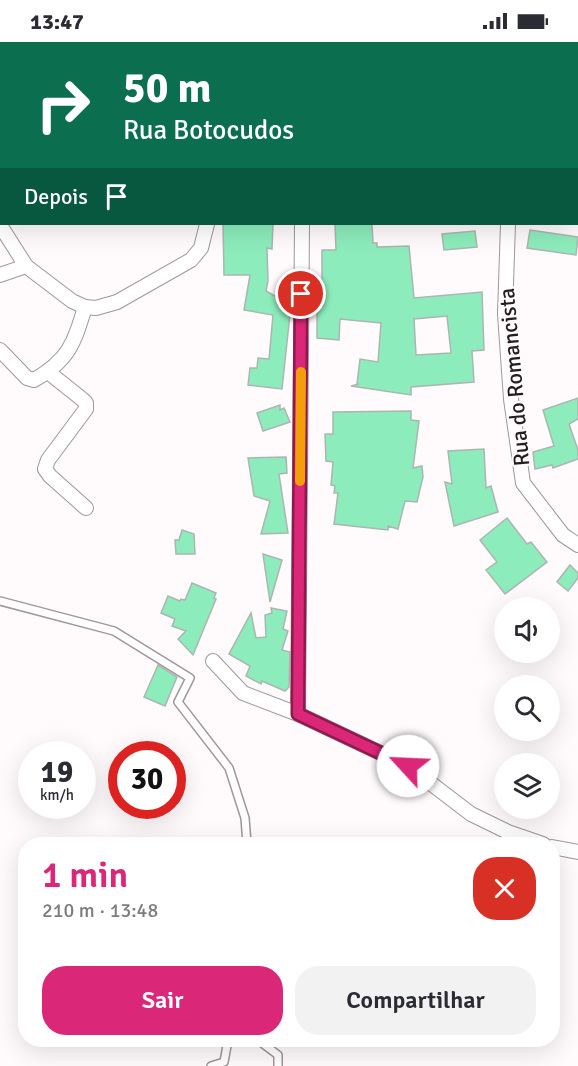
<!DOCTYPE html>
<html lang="pt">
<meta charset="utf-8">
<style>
body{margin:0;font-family:Signika,sans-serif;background:#f2f2f3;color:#2b2b33;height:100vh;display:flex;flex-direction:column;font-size:22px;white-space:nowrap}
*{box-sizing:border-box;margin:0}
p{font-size:20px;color:#7c7c81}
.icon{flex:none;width:33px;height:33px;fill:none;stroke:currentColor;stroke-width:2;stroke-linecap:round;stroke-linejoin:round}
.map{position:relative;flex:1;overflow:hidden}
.details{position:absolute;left:18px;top:795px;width:542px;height:210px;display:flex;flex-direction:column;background:#fff;border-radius:24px;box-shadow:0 6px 24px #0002}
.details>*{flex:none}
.hud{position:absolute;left:0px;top:0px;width:579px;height:183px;box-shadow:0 6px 24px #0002;background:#0b6e4f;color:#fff;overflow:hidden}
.tools{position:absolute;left:494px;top:555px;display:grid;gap:12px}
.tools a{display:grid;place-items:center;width:66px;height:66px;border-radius:50%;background:#fff;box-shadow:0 6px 24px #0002;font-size:30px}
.speed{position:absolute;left:18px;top:699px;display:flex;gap:12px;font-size:30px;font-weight:700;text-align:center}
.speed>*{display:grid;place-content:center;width:78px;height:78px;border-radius:50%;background:#fff;box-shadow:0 6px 24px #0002;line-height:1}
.speed small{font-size:15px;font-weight:400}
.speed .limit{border:9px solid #d22;background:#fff;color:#111}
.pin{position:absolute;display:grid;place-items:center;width:51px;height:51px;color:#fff;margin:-26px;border:3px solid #fff;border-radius:50%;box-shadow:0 2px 6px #0007}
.me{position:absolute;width:66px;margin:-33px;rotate:295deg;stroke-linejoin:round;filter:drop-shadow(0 0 4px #0008)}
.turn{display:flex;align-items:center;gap:21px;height:126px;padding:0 24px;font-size:27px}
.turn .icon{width:78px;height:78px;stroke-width:2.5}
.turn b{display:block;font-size:42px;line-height:51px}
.then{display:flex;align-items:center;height:57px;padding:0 24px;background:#0003;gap:12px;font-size:22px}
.round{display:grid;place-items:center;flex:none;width:63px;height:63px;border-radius:24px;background:#f2f2f3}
.headline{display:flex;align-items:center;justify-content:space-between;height:102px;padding:0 24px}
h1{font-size:36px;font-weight:600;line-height:45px;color:#db2777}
.action{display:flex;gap:12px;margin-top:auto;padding:12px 24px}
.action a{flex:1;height:69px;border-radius:24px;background:#db2777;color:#fff;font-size:24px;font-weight:600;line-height:69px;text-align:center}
.action a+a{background:#f2f2f3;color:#2b2b33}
.status{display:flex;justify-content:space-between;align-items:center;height:42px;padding:0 30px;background:#fff;direction:ltr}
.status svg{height:16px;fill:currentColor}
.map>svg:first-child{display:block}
.building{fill:#8decbc;stroke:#acb6b0;stroke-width:1.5;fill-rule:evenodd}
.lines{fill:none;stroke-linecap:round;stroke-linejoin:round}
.lane-casing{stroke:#a19698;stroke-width:10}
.street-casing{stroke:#a19698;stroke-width:16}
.lane{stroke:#fff;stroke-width:7}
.street{stroke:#fff;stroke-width:14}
.route-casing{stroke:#8e194d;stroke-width:15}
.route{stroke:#db2777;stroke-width:10}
.slow{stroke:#f59e0b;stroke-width:10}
.labels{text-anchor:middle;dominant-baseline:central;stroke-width:4.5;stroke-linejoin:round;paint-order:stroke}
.street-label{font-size:22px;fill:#221e1f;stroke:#fffafb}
</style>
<div class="status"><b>13:47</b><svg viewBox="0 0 49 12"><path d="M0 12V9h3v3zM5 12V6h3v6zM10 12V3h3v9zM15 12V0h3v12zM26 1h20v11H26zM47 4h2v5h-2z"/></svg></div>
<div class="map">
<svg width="578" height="1024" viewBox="0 0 578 1024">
<rect width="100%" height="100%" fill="#fffafb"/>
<!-- building -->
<g class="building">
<path d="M 223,182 L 273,182 L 272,207 L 267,206 L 268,239 L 266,249 L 291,263 L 282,347 L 248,343 L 250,326 L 257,326 L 258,316 L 269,317 L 273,273 L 244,268 L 250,233 L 224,233 Z"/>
<path d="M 335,182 L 372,182 L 373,201 L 377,201 L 377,205 L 409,204 L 414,256 L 482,250 L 484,308 L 472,309 L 474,340 L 411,345 L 411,353 L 351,344 L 359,342 L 357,342 L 360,317 L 378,320 L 381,281 L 340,277 L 339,298 L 317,296 L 317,248 L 322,248 L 322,208 L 336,208 ZM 447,274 L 451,311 L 416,313 L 414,277 Z"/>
<path d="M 530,188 L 578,195 L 576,213 L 527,206 Z"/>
<path d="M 475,189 L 477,205 L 444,208 L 442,192 Z"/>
<path d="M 578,356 L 578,377 L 569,382 L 578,408 L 578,417 L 553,426 L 552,423 L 535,427 L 533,410 L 554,404 L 543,368 Z"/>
<path d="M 280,363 L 280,368 L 284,366 L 290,380 L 263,389 L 257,371 Z"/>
<path d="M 411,369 L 411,378 L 419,379 L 413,426 L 422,424 L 423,435 L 417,460 L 405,459 L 398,487 L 388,484 L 388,488 L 334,482 L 338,451 L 334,451 L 335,444 L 331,443 L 333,420 L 326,419 L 325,392 L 333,392 L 333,370 Z"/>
<path d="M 484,407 L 486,446 L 491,444 L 498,470 L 454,484 L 445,440 L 452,442 L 448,409 Z"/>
<path d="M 286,415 L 287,431 L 279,432 L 288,491 L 261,492 L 270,459 L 254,454 L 248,416 Z"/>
<path d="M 507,476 L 527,502 L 531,500 L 547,520 L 505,552 L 486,528 L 497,520 L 480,498 Z"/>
<path d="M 182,488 L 194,492 L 195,512 L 176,512 L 175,498 L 179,498 Z"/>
<path d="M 263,512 L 282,518 L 270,560 Z"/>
<path d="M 570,523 L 578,531 L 578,536 L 568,549 L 557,540 Z"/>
<path d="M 192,541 L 216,551 L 214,556 L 216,557 L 193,613 L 178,597 L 186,589 L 172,584 L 175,577 L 161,571 L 168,554 L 180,559 L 181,557 L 185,558 Z"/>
<path d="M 271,566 L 287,569 L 283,587 L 288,589 L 282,608 L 290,610 L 289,645 L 285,649 L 262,639 L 261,642 L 246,634 L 250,624 L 229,612 L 251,571 L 256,596 L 266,595 L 265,573 L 272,571 Z"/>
<path d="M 158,623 L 177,635 L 165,664 L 144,655 Z"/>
</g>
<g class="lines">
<!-- lane casing -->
<g class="lane-casing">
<g id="lane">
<path d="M 0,559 L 114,589 L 190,636 L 178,660 L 229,726 L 245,776 L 247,802"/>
<path d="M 258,998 L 278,1013 L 278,1024"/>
<path d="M 211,1024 L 224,1020 L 228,998"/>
</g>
</g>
<!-- street casing -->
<g class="street-casing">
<g id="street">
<path d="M 196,0 L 197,2"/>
<path d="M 98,2 L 98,0"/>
<path d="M 156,2 L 160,0"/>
<path d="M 316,2 L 316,0"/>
<path d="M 0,24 L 2,24"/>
<path d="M 578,85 L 578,84"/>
<path d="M 508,182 L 505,272 L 511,357 L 523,441 L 563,493 L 578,503"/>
<path d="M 0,183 L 26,224 L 72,259 L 85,265 L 96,266 L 117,260 L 191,218 L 201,206 L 207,182"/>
<path d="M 0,233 L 26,224"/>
<path d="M 0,308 L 27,336 L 34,338 C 69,318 74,301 85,265"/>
<path d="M 48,330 L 82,357 L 86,361 L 86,367 L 48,418 L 45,427 L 50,434 L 86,466"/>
<path d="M 213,619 L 243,651 L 298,672 L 408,724 L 471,772 L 508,790 L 543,802"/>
<path d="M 298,672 L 302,182"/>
<path d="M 552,805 L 578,810"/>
</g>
</g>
<!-- lane -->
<use href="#lane" class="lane"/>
<!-- street -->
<use href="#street" class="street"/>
</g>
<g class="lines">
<!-- route casing -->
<g class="route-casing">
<path id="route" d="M 301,252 L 298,672 L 408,724"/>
</g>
<!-- route -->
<use href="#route" class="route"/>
<!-- slow -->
<path class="slow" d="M 300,439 L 301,330"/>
</g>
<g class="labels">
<!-- street labels -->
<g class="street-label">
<text transform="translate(514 335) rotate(-95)">Rua do Romancista</text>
</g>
</g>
</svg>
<div class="tools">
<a><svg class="icon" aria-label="sound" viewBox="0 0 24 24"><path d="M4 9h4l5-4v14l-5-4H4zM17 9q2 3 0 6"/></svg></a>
<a><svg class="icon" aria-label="search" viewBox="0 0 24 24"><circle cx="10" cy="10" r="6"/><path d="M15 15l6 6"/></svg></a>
<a><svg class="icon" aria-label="layers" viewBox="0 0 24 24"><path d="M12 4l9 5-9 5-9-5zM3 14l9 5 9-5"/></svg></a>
</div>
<div class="speed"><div>19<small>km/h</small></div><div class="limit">30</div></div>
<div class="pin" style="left:301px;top:252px;background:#d93025"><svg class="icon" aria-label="arrive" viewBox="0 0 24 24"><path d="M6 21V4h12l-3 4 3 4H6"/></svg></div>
<svg class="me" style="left:408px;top:724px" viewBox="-20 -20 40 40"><circle r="19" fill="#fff"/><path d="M0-13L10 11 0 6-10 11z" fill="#db2777"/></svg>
<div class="hud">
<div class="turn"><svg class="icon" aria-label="right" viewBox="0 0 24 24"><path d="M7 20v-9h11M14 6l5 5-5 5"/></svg><div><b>50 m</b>Rua Botocudos</div></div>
<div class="then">Depois<svg class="icon" aria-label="arrive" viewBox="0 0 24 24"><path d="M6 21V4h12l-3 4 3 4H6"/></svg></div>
</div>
<section class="details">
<div class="headline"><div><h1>1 min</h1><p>210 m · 13:48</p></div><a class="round" style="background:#d93025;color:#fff"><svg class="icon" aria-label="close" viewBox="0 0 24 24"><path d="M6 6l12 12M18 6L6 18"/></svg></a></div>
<div class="action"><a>Sair</a><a>Compartilhar</a></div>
</section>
</div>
